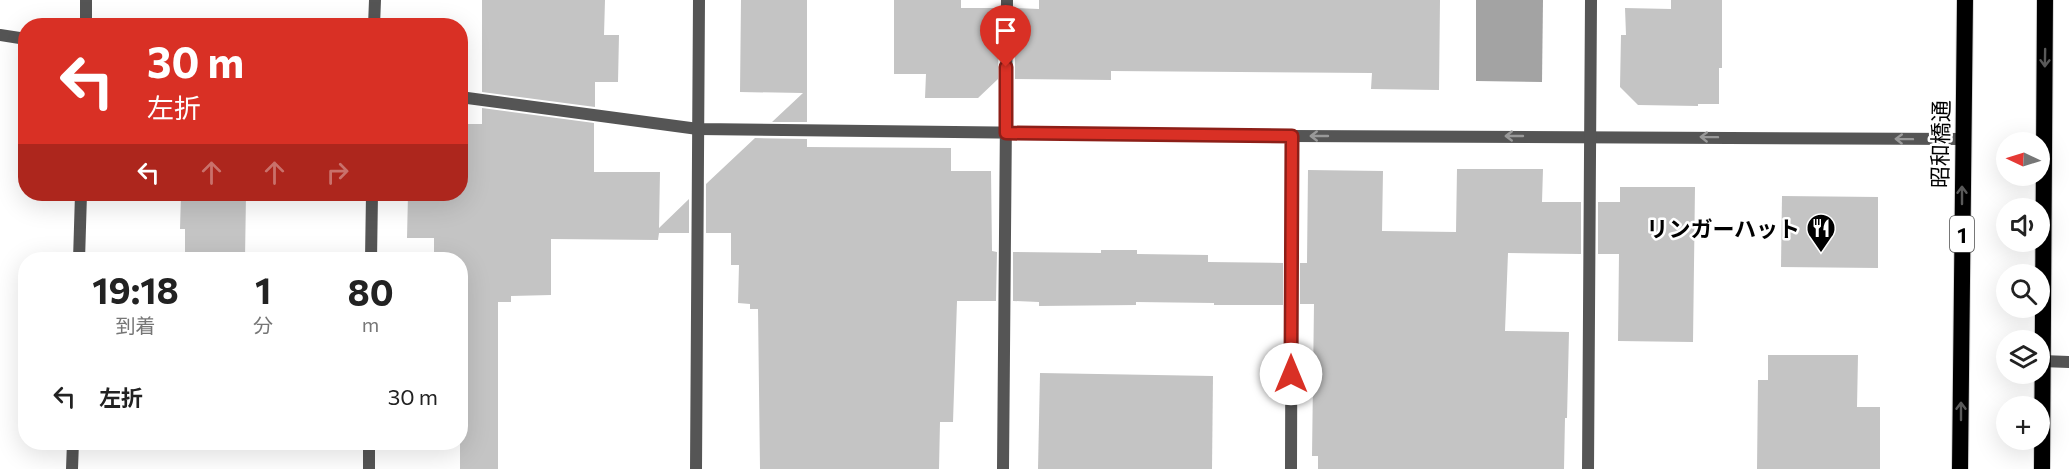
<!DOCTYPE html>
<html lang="ja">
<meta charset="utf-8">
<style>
body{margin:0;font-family:Commissioner,"Noto Sans JP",sans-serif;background:#f2f2f2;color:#222;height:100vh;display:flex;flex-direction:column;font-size:22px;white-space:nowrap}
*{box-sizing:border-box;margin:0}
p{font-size:20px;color:#767676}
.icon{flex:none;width:33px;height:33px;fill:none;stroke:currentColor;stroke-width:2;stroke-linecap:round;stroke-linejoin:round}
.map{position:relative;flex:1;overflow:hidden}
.panel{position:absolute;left:18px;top:252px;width:450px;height:198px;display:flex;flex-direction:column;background:#fff;border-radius:24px;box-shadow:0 6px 24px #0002}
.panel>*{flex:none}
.guide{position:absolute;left:18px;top:18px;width:450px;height:183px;border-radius:24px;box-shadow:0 6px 24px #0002;background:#d93025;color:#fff;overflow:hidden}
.needle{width:39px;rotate:274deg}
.controls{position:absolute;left:1996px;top:132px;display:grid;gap:12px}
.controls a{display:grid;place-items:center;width:54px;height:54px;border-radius:50%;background:#fff;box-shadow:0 6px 24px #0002;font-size:30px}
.pin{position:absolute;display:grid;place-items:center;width:51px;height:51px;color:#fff;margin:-62px -26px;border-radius:50% 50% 50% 0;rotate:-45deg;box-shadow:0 0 6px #0007}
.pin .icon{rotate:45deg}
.me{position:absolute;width:66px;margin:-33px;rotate:0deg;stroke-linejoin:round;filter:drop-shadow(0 0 4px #0008)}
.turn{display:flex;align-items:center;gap:21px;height:126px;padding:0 30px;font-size:27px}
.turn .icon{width:78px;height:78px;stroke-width:2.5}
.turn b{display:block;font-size:42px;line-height:51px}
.lanes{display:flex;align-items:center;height:57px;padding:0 30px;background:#0003;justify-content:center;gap:30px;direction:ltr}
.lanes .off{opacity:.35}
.eta{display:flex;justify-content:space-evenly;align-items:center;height:102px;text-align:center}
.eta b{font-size:36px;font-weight:700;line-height:42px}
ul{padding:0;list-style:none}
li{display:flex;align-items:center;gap:18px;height:84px;padding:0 30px}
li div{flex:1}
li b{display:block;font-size:22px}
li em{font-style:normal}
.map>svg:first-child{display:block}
.water{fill:#a3a3a3}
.building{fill:#c4c4c4}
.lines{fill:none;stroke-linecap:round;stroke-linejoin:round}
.trunk-casing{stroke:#dbdbdb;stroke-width:18}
.minor{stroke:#555;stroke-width:12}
.trunk{stroke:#000;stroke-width:16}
.oneway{stroke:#595959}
.oneway2{stroke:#999}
.route-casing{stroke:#8d1f18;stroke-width:15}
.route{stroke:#d93025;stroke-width:10}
.labels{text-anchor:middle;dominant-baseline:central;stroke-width:5;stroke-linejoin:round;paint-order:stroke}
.shield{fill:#fff;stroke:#4c4c4c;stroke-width:1.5}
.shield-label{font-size:21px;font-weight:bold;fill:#000}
.street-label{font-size:22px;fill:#000;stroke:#fff}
.poi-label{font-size:22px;font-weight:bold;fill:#000;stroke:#fff;text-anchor:end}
</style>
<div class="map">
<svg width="2069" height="469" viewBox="0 0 2069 469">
<rect width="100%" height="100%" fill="#fff"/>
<!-- water -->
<path class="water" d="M 1476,0 L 1543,0 L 1542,82 L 1476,81 Z"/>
<!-- building -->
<g class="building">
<path d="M 482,0 L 605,0 L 604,35 L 619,35 L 618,82 L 595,82 L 595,107 L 482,92 Z"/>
<path d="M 741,0 L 807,0 L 807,122 L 772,122 L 803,93 L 740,92 Z"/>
<path d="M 894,0 L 961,0 L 961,8 L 999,8 L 998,79 L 978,98 L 925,98 L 926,74 L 894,74 Z"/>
<path d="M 1039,0 L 1440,0 L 1439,90 L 1371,89 L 1372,73 L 1111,71 L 1111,80 L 1015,79 L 1015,8 L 1039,9 Z"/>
<path d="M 1671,0 L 1722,0 L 1722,68 L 1719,68 L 1719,104 L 1698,104 L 1698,106 L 1638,105 L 1620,87 L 1621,35 L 1626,35 L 1625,8 L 1671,9 Z"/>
<path d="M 482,108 L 594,123 L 594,172 L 660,172 L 659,228 L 689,199 L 689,233 L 659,233 L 658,240 L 551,239 L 551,295 L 511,296 L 511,302 L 498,302 L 498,469 L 460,469 L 460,260 L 434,260 L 434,238 L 407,238 L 408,194 L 460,194 L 460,124 L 482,124 Z"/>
<path d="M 755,138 L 807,139 L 807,147 L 951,148 L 951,171 L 991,171 L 992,251 L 997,252 L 996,301 L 957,301 L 953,422 L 940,422 L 939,469 L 760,469 L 758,309 L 750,309 L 750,304 L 738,303 L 739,265 L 731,265 L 731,233 L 706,233 L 706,184 Z"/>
<path d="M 1457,169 L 1543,169 L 1542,202 L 1581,202 L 1581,254 L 1508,253 L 1505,331 L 1569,332 L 1567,418 L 1565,418 L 1564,469 L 1318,469 L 1318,456 L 1312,456 L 1314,304 L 1300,304 L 1300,263 L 1307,263 L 1308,170 L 1383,171 L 1382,231 L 1456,232 Z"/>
<path d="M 1620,187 L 1695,187 L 1693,342 L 1618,341 L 1619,254 L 1598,254 L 1598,202 L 1620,202 Z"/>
<path d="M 181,194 L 246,194 L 245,260 L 185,260 L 185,229 L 180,229 Z"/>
<path d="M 1782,196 L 1878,197 L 1878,268 L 1781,267 Z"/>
<path d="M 1101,250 L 1137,250 L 1137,254 L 1208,255 L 1208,262 L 1283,263 L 1283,305 L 1214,305 L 1214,303 L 1136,302 L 1136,305 L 1039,306 L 1039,302 L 1013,301 L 1013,252 L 1101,253 Z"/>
<path d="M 1768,355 L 1858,355 L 1857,407 L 1880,407 L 1880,469 L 1757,469 L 1758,380 L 1768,380 Z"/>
<path d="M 1040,373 L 1213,376 L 1212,469 L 1038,469 Z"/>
</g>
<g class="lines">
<!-- trunk casing -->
<g class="trunk-casing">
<g id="trunk">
<path d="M 1960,469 L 1965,0"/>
<path d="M 2042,469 L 2045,0"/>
</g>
</g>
<!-- minor -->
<g class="minor">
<path d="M 86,26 L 86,0"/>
<path d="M 374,26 L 375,0"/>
<path d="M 0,35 L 26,39"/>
<path d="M 460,97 L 698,129 L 1292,136 L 1963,139"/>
<path d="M 79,260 L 81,194"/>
<path d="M 371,260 L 372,194"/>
<path d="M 2042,361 L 2069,362"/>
<path d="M 72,469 L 73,442"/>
<path d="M 369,469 L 369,442"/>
<path d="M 696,469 L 699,0"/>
<path d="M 1003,469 L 1007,0"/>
<path d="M 1291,469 L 1292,136"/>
<path d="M 1588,469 L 1591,0"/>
</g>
<!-- trunk -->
<use href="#trunk" class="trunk"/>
</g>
<!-- one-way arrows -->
<defs><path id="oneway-shaft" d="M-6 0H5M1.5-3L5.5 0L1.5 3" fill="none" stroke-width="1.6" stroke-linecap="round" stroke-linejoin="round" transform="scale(1.5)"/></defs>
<g class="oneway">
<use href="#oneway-shaft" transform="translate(2045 58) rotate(91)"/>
<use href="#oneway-shaft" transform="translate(1962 195) rotate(-90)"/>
<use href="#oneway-shaft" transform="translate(1961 411) rotate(-90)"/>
</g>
<g class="oneway2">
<use href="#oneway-shaft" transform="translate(1319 136) rotate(-180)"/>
<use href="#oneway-shaft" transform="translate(1514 136) rotate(-180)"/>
<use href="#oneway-shaft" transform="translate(1709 137) rotate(-179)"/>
<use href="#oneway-shaft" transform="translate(1904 139) rotate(-179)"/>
</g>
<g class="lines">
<!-- route casing -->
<g class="route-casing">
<path id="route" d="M 1006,67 L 1006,133 L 1292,136 L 1291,374"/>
</g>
<!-- route -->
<use href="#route" class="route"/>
</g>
<!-- icons -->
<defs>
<g id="restaurant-pin" transform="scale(1.5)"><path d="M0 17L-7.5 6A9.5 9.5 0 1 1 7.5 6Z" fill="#000" stroke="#fff"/><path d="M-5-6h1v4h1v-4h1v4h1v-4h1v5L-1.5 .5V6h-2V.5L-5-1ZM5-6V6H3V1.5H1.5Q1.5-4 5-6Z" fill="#fff"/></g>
</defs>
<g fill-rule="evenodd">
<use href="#restaurant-pin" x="1821" y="228"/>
</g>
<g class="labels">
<!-- shield labels -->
<rect class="shield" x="1950" y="216" width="24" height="36" rx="4.5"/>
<g class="shield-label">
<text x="1962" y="234">1</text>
</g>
<!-- street labels -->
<g class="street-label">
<text transform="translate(1940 144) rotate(-89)">昭和橋通</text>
</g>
<!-- poi labels -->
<g class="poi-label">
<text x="1800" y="228">リンガーハット</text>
</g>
</g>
</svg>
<div class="controls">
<a><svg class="needle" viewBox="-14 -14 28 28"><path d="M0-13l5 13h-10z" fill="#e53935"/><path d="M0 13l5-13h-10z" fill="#767676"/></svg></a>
<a><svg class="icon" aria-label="sound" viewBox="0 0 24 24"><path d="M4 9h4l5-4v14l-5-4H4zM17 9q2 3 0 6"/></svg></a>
<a><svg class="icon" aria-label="search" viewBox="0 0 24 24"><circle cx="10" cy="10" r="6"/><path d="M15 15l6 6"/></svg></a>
<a><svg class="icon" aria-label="layers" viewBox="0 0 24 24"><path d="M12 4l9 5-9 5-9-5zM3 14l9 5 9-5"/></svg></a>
<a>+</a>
</div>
<div class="pin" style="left:1006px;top:67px;background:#d93025"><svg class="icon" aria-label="arrive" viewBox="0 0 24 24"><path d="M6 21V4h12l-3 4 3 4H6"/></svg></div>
<svg class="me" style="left:1291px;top:374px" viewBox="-20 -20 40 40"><circle r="19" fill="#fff"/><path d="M0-13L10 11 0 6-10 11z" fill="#d93025"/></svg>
<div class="guide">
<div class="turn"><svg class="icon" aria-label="left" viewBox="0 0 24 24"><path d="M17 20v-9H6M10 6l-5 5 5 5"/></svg><div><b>30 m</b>左折</div></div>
<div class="lanes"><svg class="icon" aria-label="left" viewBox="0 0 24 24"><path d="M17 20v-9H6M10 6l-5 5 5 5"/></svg><svg class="icon off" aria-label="ahead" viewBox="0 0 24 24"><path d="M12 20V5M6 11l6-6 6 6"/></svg><svg class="icon off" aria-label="ahead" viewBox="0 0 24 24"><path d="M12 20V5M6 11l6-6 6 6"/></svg><svg class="icon off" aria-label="right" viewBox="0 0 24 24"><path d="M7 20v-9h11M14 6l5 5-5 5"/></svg></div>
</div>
<section class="panel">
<div class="eta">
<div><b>19:18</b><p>到着</p></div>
<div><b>1</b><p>分</p></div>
<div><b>80</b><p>m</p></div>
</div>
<ul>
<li><svg class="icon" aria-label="left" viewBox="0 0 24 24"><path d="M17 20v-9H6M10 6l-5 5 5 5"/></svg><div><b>左折</b></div><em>30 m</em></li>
</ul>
</section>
</div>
